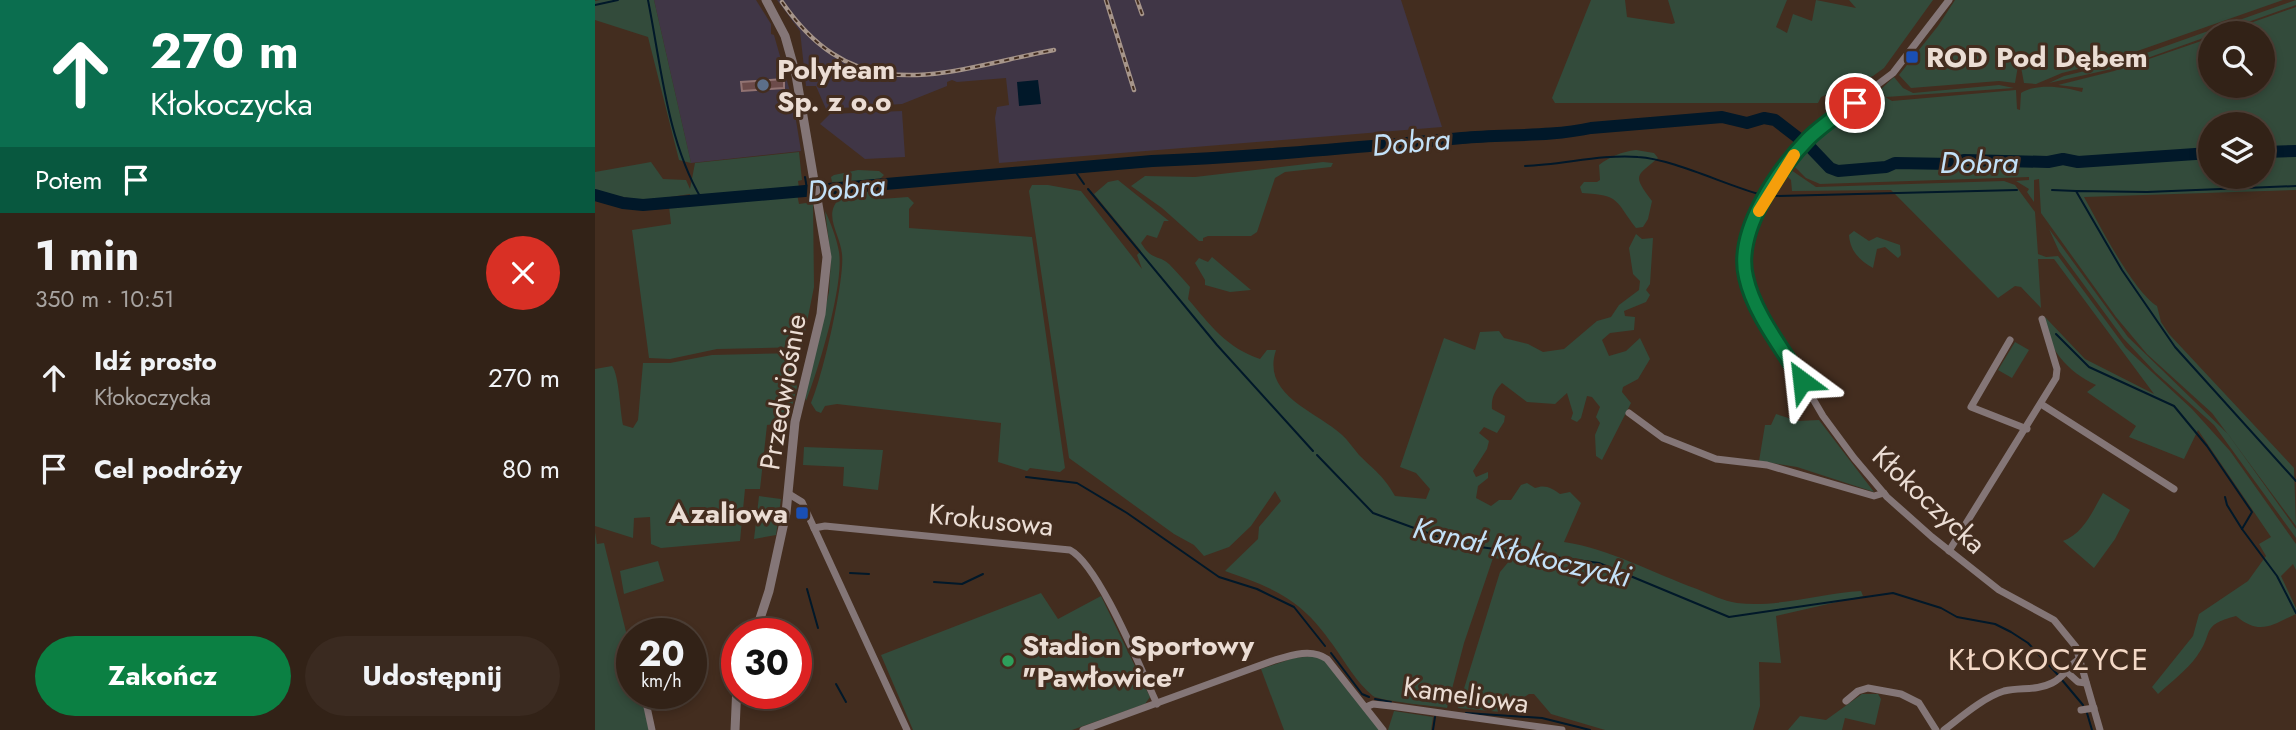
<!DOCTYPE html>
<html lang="pl">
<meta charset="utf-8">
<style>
body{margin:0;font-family:Jost,sans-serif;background:#3a2a20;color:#f1f3f6;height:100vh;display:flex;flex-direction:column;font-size:26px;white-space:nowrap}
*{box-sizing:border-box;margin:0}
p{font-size:23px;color:#a8a4a1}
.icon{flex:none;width:38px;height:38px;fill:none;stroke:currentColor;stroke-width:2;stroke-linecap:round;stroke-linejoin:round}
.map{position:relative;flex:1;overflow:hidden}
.panel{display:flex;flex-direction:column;background:#322217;width:595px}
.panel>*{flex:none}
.top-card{background:#0b6e4f;color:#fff;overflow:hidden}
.buttons{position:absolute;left:1603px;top:21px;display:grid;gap:14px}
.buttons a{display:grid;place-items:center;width:77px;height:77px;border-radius:50%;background:#322217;box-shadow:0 4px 10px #0003,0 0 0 2px #4d3f36;font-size:35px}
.speed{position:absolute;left:21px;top:618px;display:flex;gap:14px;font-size:35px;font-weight:700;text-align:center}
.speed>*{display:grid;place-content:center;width:91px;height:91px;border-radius:50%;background:#322217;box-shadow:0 4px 10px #0003,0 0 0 2px #4d3f36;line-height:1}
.speed small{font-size:18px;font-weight:400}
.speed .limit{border:10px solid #d22;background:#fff;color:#111}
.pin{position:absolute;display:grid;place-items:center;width:60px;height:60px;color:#fff;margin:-30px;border:4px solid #fff;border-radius:50%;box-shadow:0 2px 7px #0007}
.me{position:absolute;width:77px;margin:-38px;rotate:330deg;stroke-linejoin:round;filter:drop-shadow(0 0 5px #0008)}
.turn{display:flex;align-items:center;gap:24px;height:147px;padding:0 35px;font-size:32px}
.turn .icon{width:91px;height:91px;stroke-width:2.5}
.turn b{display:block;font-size:49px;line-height:60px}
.then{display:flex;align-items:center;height:66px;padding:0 35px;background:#0003;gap:14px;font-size:26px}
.round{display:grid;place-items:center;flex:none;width:74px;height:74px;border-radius:37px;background:#3a2a20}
.summary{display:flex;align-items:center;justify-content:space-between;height:119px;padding:0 35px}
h1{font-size:42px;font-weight:700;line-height:52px}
.button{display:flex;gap:14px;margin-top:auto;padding:14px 35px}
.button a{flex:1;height:80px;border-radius:42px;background:#0b8043;color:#fff;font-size:28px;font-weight:700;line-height:80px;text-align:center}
.button a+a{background:#3a2a20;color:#f1f3f6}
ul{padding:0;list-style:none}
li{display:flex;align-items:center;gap:21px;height:91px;padding:0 35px}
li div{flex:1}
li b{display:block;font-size:26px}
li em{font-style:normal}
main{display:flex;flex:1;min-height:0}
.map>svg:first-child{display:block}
.industrial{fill:#403646}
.green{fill:#334b3b}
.water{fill:#011829}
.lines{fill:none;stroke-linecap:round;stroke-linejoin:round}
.stream{stroke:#011829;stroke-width:2}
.river{stroke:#011829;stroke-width:12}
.building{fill:#6c4b4a;stroke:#927372;stroke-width:2}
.minor{stroke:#847677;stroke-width:7}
.tertiary{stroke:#847677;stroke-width:9}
.rail-casing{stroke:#a6958a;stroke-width:4.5}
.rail{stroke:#432d1f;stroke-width:2;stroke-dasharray:5;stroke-linecap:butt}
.route-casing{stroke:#07532c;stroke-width:18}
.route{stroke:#0b8043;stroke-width:12}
.slow{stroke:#f59e0b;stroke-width:12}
.transit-dot{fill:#1a4fb4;stroke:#432d1f;stroke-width:2.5}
.service-dot{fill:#5c6f8a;stroke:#432d1f;stroke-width:2.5}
.leisure-dot{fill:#2e9e5b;stroke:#432d1f;stroke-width:2.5}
.labels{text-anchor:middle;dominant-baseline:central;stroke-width:6;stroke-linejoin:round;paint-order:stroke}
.poi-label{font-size:28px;font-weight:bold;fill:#ebddd4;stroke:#432d1f;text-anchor:start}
.street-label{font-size:28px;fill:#ebddd4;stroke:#432d1f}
.water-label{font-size:30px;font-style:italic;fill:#c3e1f8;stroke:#432d1f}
.neighbourhood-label{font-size:30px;letter-spacing:2px;fill:#f4d9c7;stroke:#432d1f}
</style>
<main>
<section class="panel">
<div class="top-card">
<div class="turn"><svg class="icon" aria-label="ahead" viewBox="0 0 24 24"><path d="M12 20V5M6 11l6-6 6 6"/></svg><div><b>270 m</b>Kłokoczycka</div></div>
<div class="then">Potem<svg class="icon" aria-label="arrive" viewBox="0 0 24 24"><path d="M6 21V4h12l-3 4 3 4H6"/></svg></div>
</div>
<div class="summary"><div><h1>1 min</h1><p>350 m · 10:51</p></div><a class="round" style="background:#d93025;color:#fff"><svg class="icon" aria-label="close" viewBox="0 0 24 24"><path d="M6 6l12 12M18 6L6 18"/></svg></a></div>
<ul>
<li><svg class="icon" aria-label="ahead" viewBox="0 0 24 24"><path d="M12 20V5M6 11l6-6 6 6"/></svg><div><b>Idź prosto</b><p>Kłokoczycka</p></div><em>270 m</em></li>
<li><svg class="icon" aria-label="arrive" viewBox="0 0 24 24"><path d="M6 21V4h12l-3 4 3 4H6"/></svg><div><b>Cel podróży</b></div><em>80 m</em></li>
</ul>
<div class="button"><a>Zakończ</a><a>Udostępnij</a></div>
</section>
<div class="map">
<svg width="1701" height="730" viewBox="0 0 1701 730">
<rect width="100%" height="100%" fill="#432d1f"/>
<!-- industrial -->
<g class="industrial">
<path d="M 59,0 L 161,0 L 176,24 L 176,34 L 179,35 L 198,102 L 206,151 L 96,163 Z"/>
<path d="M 182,0 L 806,0 L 847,127 L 404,163 L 400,118 L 402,107 L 414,105 L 411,78 L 362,82 L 357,80 L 352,82 L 352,86 L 307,104 L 231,109 L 221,86 L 211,86 L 205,31 Z"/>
<path d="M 307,111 L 310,157 L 270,159 L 225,124 L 235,114 Z"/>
</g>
<!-- green -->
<g class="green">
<path d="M 5,0 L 59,0 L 96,163 L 84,160 L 53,37 L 0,20 L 0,1 Z"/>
<path d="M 996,0 L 1030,0 L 1032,17 L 1077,24 L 1080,23 L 1073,0 L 1192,0 L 1181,27 L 1192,33 L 1198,14 L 1217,21 L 1221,0 L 1261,8 L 1254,0 L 1338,0 L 1289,68 L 1278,76 L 1226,97 L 1223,103 L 960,103 L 957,98 Z"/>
<path d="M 1360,0 L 1688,0 L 1511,62 L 1467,73 L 1441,84 L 1429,83 L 1426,67 L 1423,66 L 1420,83 L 1404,81 L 1316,88 L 1304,75 L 1343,26 Z"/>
<path d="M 1701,0 L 1701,5 L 1530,66 L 1454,83 L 1469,76 L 1523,63 Z"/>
<path d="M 1701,7 L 1701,150 L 1668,152 L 1668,124 L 1615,124 L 1615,153 L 1601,155 L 1488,161 C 1471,156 1456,161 1440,157 L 1301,160 L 1290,164 L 1259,166 L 1258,171 L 1310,167 L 1357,168 L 1375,165 L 1486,164 L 1615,155 L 1615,177 L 1668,177 L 1668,154 L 1701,152 L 1701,190 L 1489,197 C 1504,224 1538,291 1562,306 L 1566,322 L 1574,334 L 1699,468 L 1701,526 L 1617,413 L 1552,354 L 1521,317 L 1446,213 L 1444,179 L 1439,180 L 1439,202 L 1432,192 L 1434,189 L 1421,181 L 1434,180 L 1434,177 L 1225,184 L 1211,178 L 1199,166 L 1199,160 L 1282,92 L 1297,101 L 1421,90 L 1422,109 L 1425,110 L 1426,93 C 1442,83 1469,87 1487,92 L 1488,88 L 1463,85 L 1519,71 L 1615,38 L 1615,86 L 1668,86 L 1668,33 L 1627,33 Z"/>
<path d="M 1299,77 L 1308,88 L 1318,93 L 1404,85 L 1419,88 L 1291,97 L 1284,91 Z"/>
<path d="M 1041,150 L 1059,153 L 1063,158 C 1041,177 1037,174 1057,201 L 1053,219 L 1048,227 L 1041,228 C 1020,201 1026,195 987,193 L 985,187 L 989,182 L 1002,182 L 1005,180 L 1004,165 C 1016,156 1026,152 1041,150 Z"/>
<path d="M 204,152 L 207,180 L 203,181 L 204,188 L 161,192 L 162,197 L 202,194 L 204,204 L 218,202 L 219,287 L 207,347 L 122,349 L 75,359 L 54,358 L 37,230 L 76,224 L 74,206 L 92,204 L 95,194 L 49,201 L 3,192 L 0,191 L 0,172 L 56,162 L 68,179 L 91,180 L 95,189 L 100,163 Z"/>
<path d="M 728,162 L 738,163 L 736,167 L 690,172 L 680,178 L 662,232 L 656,236 L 613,236 L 608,238 L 608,241 L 604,241 L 567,208 L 536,186 L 550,176 L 600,177 Z"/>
<path d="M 263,170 L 284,171 L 289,175 L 284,180 L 237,182 L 236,177 L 239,175 Z"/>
<path d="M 1191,170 L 1196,170 L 1221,187 L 1409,181 L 1420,185 L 1440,212 L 1443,254 L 1451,257 L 1463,256 L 1531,348 L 1597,409 L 1635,451 L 1701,544 L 1701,570 L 1698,564 L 1686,576 L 1701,608 L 1701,614 C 1677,625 1665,636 1641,616 C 1604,626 1620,632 1602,656 C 1592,670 1576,682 1563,694 L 1557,687 L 1598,636 L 1604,614 L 1653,581 L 1671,556 L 1664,544 L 1676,537 L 1603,430 L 1589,459 L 1534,437 L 1541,426 L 1492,392 L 1501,385 C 1474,373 1450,347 1450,317 L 1490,359 L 1559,394 L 1459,259 L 1443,259 L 1446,308 L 1426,287 L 1420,286 L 1403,298 L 1296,190 L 1197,191 L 1196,180 L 1189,173 Z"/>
<path d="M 523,180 L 574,221 L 569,221 L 562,238 L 552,235 L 546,243 C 558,262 563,254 574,264 C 581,271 588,279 595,287 L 593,299 C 615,325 632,348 665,359 L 672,350 L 681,350 C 666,395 720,411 746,434 C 753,440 758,448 764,455 C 780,471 788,475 800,496 L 831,499 L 835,489 L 821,473 L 805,467 L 849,338 L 880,350 L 885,332 L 904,331 L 909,338 L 933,344 L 948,352 L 969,349 L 1002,321 L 1016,317 L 1024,305 L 1044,290 L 1045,281 L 1038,274 L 1034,248 L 1041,234 L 1047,239 L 1058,238 L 1055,284 L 1051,290 L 1055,295 L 1051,302 L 1029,311 L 1030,316 L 1040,317 L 1039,330 L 1015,333 L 1007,340 L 1014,356 L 1031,351 L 1045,338 L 1055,359 L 1043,379 L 1028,387 L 1027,392 L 1036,403 L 1007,460 L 1001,456 L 1000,435 L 1005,423 L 1001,417 L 1005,407 L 997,397 L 992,396 L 986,418 L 982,422 L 976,419 L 978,413 L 972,393 L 960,404 L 932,402 L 907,383 C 900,390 896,398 897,409 L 910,416 L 909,422 L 902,433 L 889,427 L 884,433 L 894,441 L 892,449 L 878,471 L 881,477 L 893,472 L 893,478 L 883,486 L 881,498 L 896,506 L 904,500 L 916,500 L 926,485 L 932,483 L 940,488 C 950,484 957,488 965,494 L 975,492 L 986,503 L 969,542 C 1015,549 1058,573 1102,589 C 1114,594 1129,601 1142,603 C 1183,608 1226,593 1266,591 L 1268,596 L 1181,616 L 1186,663 L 1164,662 L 1165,706 L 1158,730 L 1010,730 L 956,714 L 939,694 L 934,694 L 906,712 L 863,708 L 905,572 L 915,560 L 898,558 L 869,643 L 852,708 C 839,706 785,701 778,696 C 762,683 750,662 738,645 C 706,599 681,589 630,571 L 663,539 L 664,527 L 686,501 L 680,491 L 656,526 L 634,547 L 609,556 L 599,545 L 579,534 L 474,458 L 434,191 L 437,185 L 453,185 L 486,191 L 547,269 L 542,255 L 546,251 L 499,194 L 513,182 Z"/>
<path d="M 280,188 L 281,196 L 286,199 L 313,197 L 319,203 L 314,209 L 314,228 L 437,237 L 470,468 L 465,472 L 435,468 L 432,471 L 403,462 L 406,423 L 242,404 L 230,406 L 226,413 L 221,411 L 216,403 C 227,379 250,280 247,254 C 245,233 228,216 244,199 L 241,191 Z"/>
<path d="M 230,211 C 235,221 242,239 244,252 C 249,285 224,368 211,401 L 210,397 L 234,292 L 236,258 Z"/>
<path d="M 1454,229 L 1533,337 L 1633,434 L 1701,529 L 1701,538 L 1619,425 L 1560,372 L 1528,338 L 1464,251 Z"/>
<path d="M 1259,231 L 1274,241 L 1282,237 L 1305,245 L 1306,255 L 1303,258 L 1290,247 L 1282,249 L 1278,268 C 1265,261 1255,251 1254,235 Z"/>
<path d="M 617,257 L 656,290 L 635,292 L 610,285 L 610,280 L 600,263 L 604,258 L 613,262 Z"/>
<path d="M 1420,342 L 1434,350 L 1417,378 L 1403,370 Z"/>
<path d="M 205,353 L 200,377 L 202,387 L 193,422 L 172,425 L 165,489 L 150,489 L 145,541 L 66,548 L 56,544 L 55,517 L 39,518 L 38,538 L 0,526 L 0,369 L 17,366 C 24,374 25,411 28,425 L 38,428 L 43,420 L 48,363 L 75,363 L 117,355 Z"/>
<path d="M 1181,414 L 1203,421 L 1224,420 L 1279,492 L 1202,467 L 1164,461 L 1170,425 L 1176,425 Z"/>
<path d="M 209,447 L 288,450 L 283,490 L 248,486 L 249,467 L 208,465 Z"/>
<path d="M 1508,493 L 1535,510 L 1520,539 L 1499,568 L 1468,541 C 1489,533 1497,512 1508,493 Z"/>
<path d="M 164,496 L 186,499 L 181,535 L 159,539 Z"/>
<path d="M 0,532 L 2,544 L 9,543 L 37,656 L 37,693 L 46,693 L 54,730 L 0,730 Z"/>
<path d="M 63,561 L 69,581 L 29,594 L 25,571 Z"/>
<path d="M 446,593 L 463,619 L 506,596 L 555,697 L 550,704 L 477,730 L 318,730 L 286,655 Z"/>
<path d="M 718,656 L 731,661 L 785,730 L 689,730 L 666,669 L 699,658 Z"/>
<path d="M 1267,694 L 1283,694 L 1286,699 L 1280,725 L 1250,718 L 1247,730 L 1193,730 L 1205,716 L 1231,720 Z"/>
<path d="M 799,711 L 838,717 L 836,730 L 793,730 Z"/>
</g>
<!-- water -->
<path class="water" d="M 443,80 L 446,104 L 424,106 L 422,82 Z"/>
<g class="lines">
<!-- stream -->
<g class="stream">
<path d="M 53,0 C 66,65 72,140 106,198"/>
<path d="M 0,5 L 23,0"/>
<path d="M 930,166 C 967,165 1006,154 1043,157 C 1078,159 1130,185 1167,195"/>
<path d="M 478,168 L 489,184"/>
<path d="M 210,177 L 212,189"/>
<path d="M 1701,186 L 1552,192 L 1481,191 L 1527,270 L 1580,347 L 1701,481"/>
<path d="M 493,189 L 622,345 L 718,451"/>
<path d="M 1457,190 L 1481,191"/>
<path d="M 1179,196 L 1422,190"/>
<path d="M 1461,334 L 1494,367 L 1579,406 L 1612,446 L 1657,512 L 1647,529 L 1682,576 L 1701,613"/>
<path d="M 722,455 L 778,513 L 863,544 L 1004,563 L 1134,617 L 1298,593 L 1346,608 L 1362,617 L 1400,624 L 1416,632 L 1433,643 L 1464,676"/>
<path d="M 431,477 L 482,483 L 532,513 L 624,577 L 662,589 L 699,607 L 730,646"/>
<path d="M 1630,497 L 1632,505 L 1647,529"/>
<path d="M 255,573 L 274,574"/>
<path d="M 339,582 L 367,584 L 388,574"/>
<path d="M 212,589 L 223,628"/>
<path d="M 736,653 L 767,694 L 774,697"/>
<path d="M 1467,680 L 1488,705"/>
<path d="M 241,684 L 251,702"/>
<path d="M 780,699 L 796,702"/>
<path d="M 871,713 L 947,718 L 995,730"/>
<path d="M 1492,713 L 1497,730"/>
<path d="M 838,730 L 840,717"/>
</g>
<!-- river -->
<g class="river">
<path d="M 1668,152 L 1701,151"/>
<path d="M 0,195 L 28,203 L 48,205 L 557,161 C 660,157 764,147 867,138 C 910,134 954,137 996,128 L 1127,117 L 1152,123 L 1169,118 L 1180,120 L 1215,147 L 1235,168 L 1243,171 L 1291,167 L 1300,163 L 1357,164 L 1369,160 L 1453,162 L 1468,159 L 1483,162 L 1615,153"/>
</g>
</g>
<!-- building -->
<path class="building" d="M 189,79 L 189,88 L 147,91 L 146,82 Z"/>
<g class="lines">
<!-- minor -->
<g class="minor">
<path d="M 1354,0 L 1298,73 L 1229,125 L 1192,164 L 1152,235 L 1150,251 L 1151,277 L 1164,307 L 1228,416 L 1259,458 L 1292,497 L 1337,537 L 1404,590 L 1459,620 L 1481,647 L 1505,730"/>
<path d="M 1415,340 L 1376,407 L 1432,429"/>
<path d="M 1446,404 L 1579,489"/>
<path d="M 1034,413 L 1068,438 L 1121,459 L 1172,465 L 1279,496 L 1289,493"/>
<path d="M 194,494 L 207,502 L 312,730"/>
<path d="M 219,528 L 230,526 L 475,550 C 504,565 546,670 562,704"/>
<path d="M 1354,551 L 1461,378 L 1462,369 L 1447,319"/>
<path d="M 35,635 L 37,641"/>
<path d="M 1473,673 L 1483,682 L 1491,683"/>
<path d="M 49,693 L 57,730"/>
<path d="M 1251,701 L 1263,691 L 1273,688 L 1306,694 L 1324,703 L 1341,730"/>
<path d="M 771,707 L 778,704 L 796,706 L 967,730"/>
<path d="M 1486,710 L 1499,708"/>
<path d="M 488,730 L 680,660 C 696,655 717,648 732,659 L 788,730"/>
<path d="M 1349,730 C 1366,717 1389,697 1409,691 C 1426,687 1441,691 1457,683 C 1471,676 1474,664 1485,659"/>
</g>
<!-- tertiary -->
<g class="tertiary">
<path d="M 160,634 L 174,591 L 191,513 L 200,422 L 226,314 L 232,257 L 201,75 L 190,36 L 171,0"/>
<path d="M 140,730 L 142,685"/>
</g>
<!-- rail casing -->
<g class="rail-casing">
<g id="rail">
<path d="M 511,0 L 539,90"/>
<path d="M 542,0 L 547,14"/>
<path d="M 187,2 C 263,112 349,71 459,50"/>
</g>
</g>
<!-- rail -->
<use href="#rail" class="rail"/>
</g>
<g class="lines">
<!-- route casing -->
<g class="route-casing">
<path id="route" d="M 1207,381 C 1188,349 1159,314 1151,277 C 1140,231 1183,170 1213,139 C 1227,125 1244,114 1260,103"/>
</g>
<!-- route -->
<use href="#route" class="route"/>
<!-- slow -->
<path class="slow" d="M 1164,211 L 1199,155"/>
</g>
<!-- markers -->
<g class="transit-dot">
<rect x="1310" y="50" width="14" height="14" rx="3.5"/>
<rect x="200" y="506" width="14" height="14" rx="3.5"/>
</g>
<circle class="service-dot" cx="168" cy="85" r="7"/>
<circle class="leisure-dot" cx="413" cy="661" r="7"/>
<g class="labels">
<!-- poi labels -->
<g class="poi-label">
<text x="1331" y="57">ROD Pod Dębem</text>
<text x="182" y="69">Polyteam<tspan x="182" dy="32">Sp. z o.o</tspan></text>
<text x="193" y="513" text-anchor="end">Azaliowa</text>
<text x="427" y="645">Stadion Sportowy<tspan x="427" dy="32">"Pawłowice"</tspan></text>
</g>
<!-- street labels -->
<g class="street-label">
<text transform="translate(188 392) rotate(-80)">Przedwiośnie</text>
<text transform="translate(1334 500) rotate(43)">Kłokoczycka</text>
<text transform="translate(396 520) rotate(6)">Krokusowa</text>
<text transform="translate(871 695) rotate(8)">Kameliowa</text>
</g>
<!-- water labels -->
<g class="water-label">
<text transform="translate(816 142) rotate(-5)">Dobra</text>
<text x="1384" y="162">Dobra</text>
<text transform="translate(251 188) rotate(-5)">Dobra</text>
<text transform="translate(927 552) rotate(13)">Kanał Kłokoczycki</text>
</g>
<!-- neighbourhood labels -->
<g class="neighbourhood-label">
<text x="1454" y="659">KŁOKOCZYCE</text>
</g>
</g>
</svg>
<div class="buttons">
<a><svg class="icon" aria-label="search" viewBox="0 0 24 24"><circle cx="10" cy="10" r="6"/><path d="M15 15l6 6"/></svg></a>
<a><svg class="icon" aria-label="layers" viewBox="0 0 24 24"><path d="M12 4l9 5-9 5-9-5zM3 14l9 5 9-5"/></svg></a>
</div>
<div class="speed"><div>20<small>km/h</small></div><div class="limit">30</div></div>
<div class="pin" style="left:1260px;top:103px;background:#d93025"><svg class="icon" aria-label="arrive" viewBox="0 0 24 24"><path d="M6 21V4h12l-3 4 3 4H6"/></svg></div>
<svg class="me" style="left:1207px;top:381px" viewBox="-20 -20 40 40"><path d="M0-17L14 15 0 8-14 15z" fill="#0b8043" stroke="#fff" stroke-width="4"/></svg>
</div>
</main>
